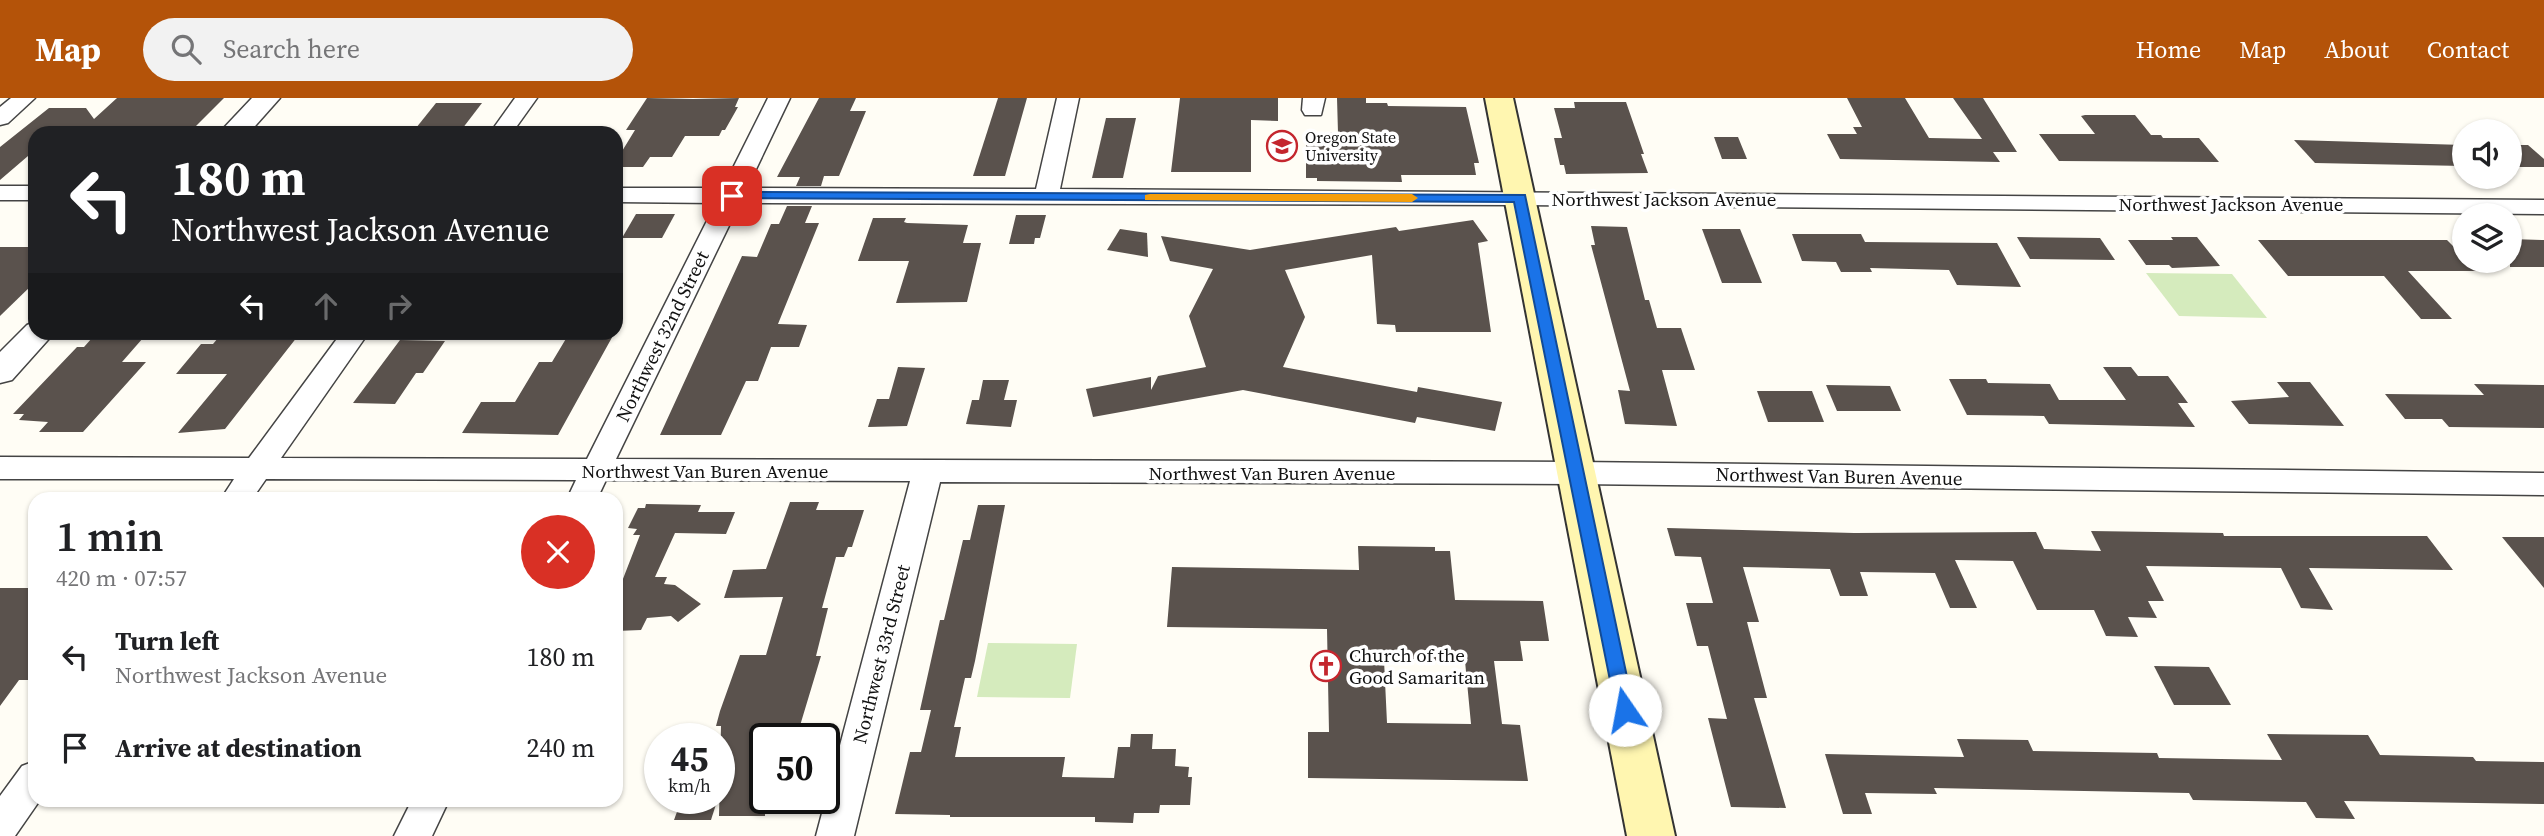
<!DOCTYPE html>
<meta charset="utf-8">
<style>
body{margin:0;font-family:"Source Serif 4",serif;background:#f2f2f2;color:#202124;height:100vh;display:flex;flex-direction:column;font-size:26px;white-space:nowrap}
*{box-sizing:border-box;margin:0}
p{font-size:23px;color:#757577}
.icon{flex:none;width:38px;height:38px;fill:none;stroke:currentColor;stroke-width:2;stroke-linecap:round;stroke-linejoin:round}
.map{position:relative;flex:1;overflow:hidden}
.drawer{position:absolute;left:28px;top:394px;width:595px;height:315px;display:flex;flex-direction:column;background:#fff;border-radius:21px;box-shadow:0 2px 5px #0004}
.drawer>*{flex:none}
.banner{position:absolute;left:28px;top:28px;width:595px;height:214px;border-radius:21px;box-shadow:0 2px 5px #0004;background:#202124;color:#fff;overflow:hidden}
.buttons{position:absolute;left:2452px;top:21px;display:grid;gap:14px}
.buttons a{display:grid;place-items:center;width:70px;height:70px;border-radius:50%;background:#fff;box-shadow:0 2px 5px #0004;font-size:35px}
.speed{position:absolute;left:644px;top:625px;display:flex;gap:14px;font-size:35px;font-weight:700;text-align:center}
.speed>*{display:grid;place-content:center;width:91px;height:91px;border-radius:50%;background:#fff;box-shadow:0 2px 5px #0004;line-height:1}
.speed small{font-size:18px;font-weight:400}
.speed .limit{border:4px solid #111;border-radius:10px;background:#fff;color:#111}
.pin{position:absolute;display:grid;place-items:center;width:60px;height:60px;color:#fff;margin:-30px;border-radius:14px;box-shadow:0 4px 10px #0006}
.me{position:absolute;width:77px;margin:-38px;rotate:348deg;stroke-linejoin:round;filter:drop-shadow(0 0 5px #0008)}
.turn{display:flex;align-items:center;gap:24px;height:147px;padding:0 28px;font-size:32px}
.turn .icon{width:91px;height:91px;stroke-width:2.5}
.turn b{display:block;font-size:49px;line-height:60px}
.lanes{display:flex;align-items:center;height:66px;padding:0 28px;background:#0003;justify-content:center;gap:35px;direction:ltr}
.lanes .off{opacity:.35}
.round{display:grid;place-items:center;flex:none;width:74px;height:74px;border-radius:37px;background:#f2f2f2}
.summary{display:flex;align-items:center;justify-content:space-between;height:119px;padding:0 28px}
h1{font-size:42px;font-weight:600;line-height:52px}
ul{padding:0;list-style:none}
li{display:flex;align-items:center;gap:21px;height:91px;padding:0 28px}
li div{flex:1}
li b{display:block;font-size:26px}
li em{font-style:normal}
header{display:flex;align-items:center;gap:42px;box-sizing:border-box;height:98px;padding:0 35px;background:#b45309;color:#fff}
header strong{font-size:33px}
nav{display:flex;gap:38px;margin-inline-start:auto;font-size:24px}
.search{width:490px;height:63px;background:#f2f2f2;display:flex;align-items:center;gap:18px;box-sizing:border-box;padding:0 24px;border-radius:38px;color:#757577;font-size:26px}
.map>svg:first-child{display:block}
.green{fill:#d5ebbd}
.building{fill:#5a524d;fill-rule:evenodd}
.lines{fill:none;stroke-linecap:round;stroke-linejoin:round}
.minor-casing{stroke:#444;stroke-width:3}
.tertiary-casing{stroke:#444;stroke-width:3}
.secondary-casing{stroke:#333;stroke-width:4}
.minor{fill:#fff;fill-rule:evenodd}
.tertiary{fill:#fff;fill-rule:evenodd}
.secondary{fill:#fff6b0;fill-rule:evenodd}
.route{fill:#1a73e8;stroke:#114b97;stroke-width:2}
.slow{fill:#f59e0b}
.labels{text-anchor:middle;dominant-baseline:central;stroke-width:7;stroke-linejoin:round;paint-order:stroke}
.far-poi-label{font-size:16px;fill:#111;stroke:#fff;text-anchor:start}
.street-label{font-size:19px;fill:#111;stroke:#fff}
.poi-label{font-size:19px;fill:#111;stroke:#fff;text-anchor:start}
</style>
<header>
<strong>Map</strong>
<div class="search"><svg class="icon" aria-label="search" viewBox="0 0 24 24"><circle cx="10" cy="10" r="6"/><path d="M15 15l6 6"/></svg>Search here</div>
<nav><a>Home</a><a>Map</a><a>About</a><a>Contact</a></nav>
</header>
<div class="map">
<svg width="2544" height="738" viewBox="0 0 2544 738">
<rect width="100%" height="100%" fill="#fffdf5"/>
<!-- green -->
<g class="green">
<path d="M 2146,175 L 2232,176 L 2267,220 L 2179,218 Z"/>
<path d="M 988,545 L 1077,546 L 1070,600 L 977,599 Z"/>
</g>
<!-- building -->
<g class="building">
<path d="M 117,0 L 224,0 L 193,31 L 58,32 L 55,35 L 35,35 L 35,52 L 0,82 L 0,49 L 49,10 L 86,10 L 94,21 Z"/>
<path d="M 647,0 L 693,1 L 739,0 L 735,9 L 738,9 L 725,32 L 722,32 L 719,38 L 685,38 L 672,59 L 650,59 L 643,69 L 616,69 L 616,63 L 635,32 L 626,32 Z"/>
<path d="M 819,0 L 856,0 L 850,13 L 866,13 L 839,78 L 824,78 L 821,88 L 796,88 L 800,79 L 777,79 Z"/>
<path d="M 998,0 L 1027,0 L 1005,78 L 973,78 Z"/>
<path d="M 1180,0 L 1278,0 L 1278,23 L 1251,22 L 1251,74 L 1171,74 Z"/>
<path d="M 1337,0 L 1366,0 L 1366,5 L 1387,5 L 1388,8 L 1466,9 L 1479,65 L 1474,65 L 1476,77 L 1401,77 L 1402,84 L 1317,83 L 1317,80 L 1306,80 L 1306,34 L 1338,35 Z"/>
<path d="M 1847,0 L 1905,0 L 1929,40 L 1982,41 L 1953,0 L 1983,0 L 2017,54 L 1993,54 L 2000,64 L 1840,61 L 1827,36 L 1857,36 L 1853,29 L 1862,29 Z"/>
<path d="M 1574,4 L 1626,4 L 1644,56 L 1641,56 L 1648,75 L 1566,76 L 1564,67 L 1560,67 L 1554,40 L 1562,40 L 1554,10 L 1575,10 Z"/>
<path d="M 436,5 L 482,5 L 459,35 L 412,35 Z"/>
<path d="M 2085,17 L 2135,17 L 2151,37 L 2161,37 L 2163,40 L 2199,40 L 2219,64 L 2059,63 L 2039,36 L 2095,36 L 2081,18 Z"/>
<path d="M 1106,20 L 1136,20 L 1123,80 L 1092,80 Z"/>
<path d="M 1714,39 L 1738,39 L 1747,61 L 1722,61 Z"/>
<path d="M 2294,42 L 2464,47 L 2464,68 L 2315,65 Z"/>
<path d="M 2510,47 L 2528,47 L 2544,61 L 2544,69 L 2510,69 Z"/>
<path d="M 787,108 L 812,108 L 805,125 L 819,125 L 778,226 L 807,227 L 799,249 L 771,249 L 758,283 L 746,283 L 721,337 L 660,337 L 742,158 L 757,159 L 771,126 L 779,126 Z"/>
<path d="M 636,116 L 675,116 L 662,140 L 622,140 Z"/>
<path d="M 1016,117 L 1046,117 L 1040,140 L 1035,140 L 1034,146 L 1009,146 Z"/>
<path d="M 873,120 L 906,120 L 904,124 L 907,125 L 968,127 L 963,145 L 981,145 L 967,204 L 896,205 L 909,163 L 858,163 Z"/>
<path d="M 1473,122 L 1488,143 L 1478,145 L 1491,234 L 1396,234 L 1395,227 L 1377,226 L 1372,157 L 1285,172 L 1305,219 L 1283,269 L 1417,294 L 1418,289 L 1502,304 L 1495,333 L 1417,319 L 1415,325 L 1243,292 L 1093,319 L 1086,291 L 1151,279 L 1151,292 L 1158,278 L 1206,269 L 1189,218 L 1213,171 L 1170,163 L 1161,138 L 1250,152 L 1396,129 L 1399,133 Z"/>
<path d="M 1591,128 L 1627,129 L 1645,202 L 1649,202 L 1657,230 L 1681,230 L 1695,272 L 1662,272 L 1677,328 L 1625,326 L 1618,292 L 1630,293 L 1591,147 L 1595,147 Z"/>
<path d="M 1120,131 L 1147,135 L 1148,159 L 1107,152 Z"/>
<path d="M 1702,131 L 1740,131 L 1762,185 L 1722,185 Z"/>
<path d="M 1792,136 L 1861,136 L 1865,144 L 1997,145 L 2021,189 L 1957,187 L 1949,172 L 1870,170 L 1872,174 L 1841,174 L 1836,164 L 1802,163 Z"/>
<path d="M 2017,139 L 2100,140 L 2115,162 L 2030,161 Z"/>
<path d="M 2171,139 L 2197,139 L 2220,168 L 2172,170 L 2169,167 L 2146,167 L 2128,142 L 2173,142 Z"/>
<path d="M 2510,141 L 2544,142 L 2544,169 L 2510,169 Z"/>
<path d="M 2258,142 L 2447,142 L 2464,159 L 2464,163 L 2468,163 L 2479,173 L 2408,173 L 2452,221 L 2421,221 L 2384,178 L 2288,178 Z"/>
<path d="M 0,149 L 35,149 L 35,184 L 0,218 Z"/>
<path d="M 223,234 L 301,234 L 225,331 L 178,335 L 227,276 L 176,276 L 201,246 L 213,246 Z"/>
<path d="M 582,234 L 615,234 L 558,337 L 462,335 L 481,304 L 515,304 L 539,264 L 552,264 L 567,239 L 580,240 Z"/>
<path d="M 92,240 L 143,240 L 122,264 L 146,264 L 83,334 L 39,334 L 48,324 L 19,322 L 24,316 L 13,316 L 77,249 L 84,249 Z"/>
<path d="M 400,242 L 445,243 L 423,275 L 416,275 L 395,306 L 353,305 Z"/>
<path d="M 898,269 L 925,270 L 907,328 L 868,329 L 877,301 L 889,301 Z"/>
<path d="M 2103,269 L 2131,269 L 2138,278 L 2168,278 L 2188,305 L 2178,305 L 2195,329 L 2049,326 L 2044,318 L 1967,317 L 1949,281 L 1986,281 L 1988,285 L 2050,286 L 2059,302 L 2126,302 Z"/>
<path d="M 983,282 L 1009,282 L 1004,302 L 1017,302 L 1011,329 L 966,326 L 972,302 L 979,302 Z"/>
<path d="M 2277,284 L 2310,284 L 2344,328 L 2249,326 L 2231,303 L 2289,299 Z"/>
<path d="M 2474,286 L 2544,287 L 2544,330 L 2449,329 L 2442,321 L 2405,321 L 2385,296 L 2484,297 Z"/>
<path d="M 1826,287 L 1890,288 L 1901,313 L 1837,313 Z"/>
<path d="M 1757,293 L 1812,293 L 1824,324 L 1768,324 Z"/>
<path d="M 790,404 L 819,404 L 816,412 L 864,412 L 852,449 L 848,449 L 844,459 L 836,459 L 822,510 L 828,510 L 816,558 L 821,558 L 799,631 L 765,631 L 765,718 L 719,718 L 721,628 L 716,628 L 720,613 L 740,557 L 766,557 L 783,499 L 724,500 L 733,472 L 766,471 Z"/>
<path d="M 646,406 L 701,407 L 698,414 L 735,414 L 726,436 L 675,435 L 655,479 L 667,479 L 664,486 L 675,487 L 701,506 L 678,524 L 671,518 L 647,520 L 641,532 L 616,533 L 616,486 L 621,486 L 640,437 L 633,437 L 637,431 L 628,430 L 638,410 L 645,410 Z"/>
<path d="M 978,407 L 1005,407 L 975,563 L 971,580 L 965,580 L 954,629 L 961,629 L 955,659 L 1065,659 L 1062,679 L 1114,680 L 1118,649 L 1130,649 L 1131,636 L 1153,636 L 1152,651 L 1176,651 L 1175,668 L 1189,669 L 1188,679 L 1192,679 L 1190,707 L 1160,707 L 1159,715 L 1134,715 L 1133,725 L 1095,724 L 1095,719 L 950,719 L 950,717 L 895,716 L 910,654 L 921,654 L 931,612 L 920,612 L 940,522 L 944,522 L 963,442 L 970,442 Z"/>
<path d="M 1667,430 L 1854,435 L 2036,434 L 2044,451 L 2101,453 L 2091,433 L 2223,435 L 2224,438 L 2427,438 L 2453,472 L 2309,470 L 2333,512 L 2301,510 L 2281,470 L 2146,468 L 2164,503 L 2148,503 L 2157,520 L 2128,519 L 2138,539 L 2106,538 L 2094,512 L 2037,512 L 2013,463 L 1955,462 L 1977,510 L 1950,510 L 1935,475 L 1860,474 L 1868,498 L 1840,498 L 1830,471 L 1743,469 L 1759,524 L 1747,524 L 1767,600 L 1754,600 L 1786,710 L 1731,709 L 1708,620 L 1727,621 L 1708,548 L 1697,548 L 1686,505 L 1713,505 L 1701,459 L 1675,458 Z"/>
<path d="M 2502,439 L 2544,439 L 2544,490 Z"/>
<path d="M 1358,448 L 1435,449 L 1435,453 L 1450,453 L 1455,502 L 1543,503 L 1549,543 L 1520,543 L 1523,563 L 1494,563 L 1502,626 L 1520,627 L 1528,683 L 1308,680 L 1308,634 L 1329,634 L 1327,531 L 1167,529 L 1172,469 L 1359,472 ZM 1384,562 L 1465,563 L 1471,626 L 1387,625 Z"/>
<path d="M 0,490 L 35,490 L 35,582 L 19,582 L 0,608 Z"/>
<path d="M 2154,568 L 2209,569 L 2231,607 L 2174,607 Z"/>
<path d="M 2267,636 L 2368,637 L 2380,657 L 2473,659 L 2476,663 L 2544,664 L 2544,706 L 2344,703 L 2355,721 L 2316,720 L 2306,704 L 2193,702 L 2189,695 L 1934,690 L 1937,696 L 1865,695 L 1872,716 L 1843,716 L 1825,656 L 1964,659 L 1957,641 L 2028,642 L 2033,653 L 2157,655 L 2159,660 L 2282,662 Z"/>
<path d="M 682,700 L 718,700 L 711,722 L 674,722 Z"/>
</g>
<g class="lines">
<!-- minor casing -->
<g class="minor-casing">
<g id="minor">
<path d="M 11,0 L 35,0 L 8,25 L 0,27 L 0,9 Z"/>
<path d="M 515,0 L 537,0 L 512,35 L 490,35 Z"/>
<path d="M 768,0 L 790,0 L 747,90 L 1036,91 L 1057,0 L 1079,0 L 1060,91 L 2544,102 L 2544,116 L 1520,107 L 740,105 L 616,361 L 1576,364 L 2544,375 L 2544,397 L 1576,386 L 940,384 L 854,738 L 816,738 L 910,383 L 606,382 L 597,401 L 567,401 L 576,382 L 266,381 L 252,401 L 221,401 L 234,381 L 0,381 L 0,359 L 249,360 L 342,234 L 369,234 L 281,360 L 587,361 L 716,105 L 616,104 L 616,90 L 723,90 Z"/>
<path d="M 1303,0 L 1325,0 L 1321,17 L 1305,17 L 1302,12 Z"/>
<rect x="0" y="88" width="35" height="14"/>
<path d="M 35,663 L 35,702 L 40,702 L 15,738 L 0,738 L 0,698 L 22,668 Z"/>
<path d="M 412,702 L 449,702 L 432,738 L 394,738 Z"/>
</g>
</g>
<!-- tertiary casing -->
<g class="tertiary-casing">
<g id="tertiary">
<path d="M 252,0 L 280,0 L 249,35 L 219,35 Z"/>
<path d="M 35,224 L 35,234 L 55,234 L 12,282 L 0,285 L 0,254 L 27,227 Z"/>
</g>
</g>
<!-- secondary casing -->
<g class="secondary-casing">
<path id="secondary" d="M 1485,0 L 1513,0 L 1675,738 L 1627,738 Z"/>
</g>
<!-- minor -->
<use href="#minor" class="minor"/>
<!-- tertiary -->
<use href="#tertiary" class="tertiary"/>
<!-- secondary -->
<use href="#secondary" class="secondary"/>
</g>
<!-- route -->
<path class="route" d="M 732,94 L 1525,97 L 1634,612 L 1632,617 L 1625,620 L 1618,617 L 1616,612 L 1514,104 L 727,100 L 727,95 Z"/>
<!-- slow -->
<path class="slow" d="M 1150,96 L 1412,96 L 1418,100 L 1412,104 L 1145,102 L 1145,97 Z"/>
<!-- icons -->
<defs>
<g id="university-ring" transform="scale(1.575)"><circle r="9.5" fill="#fff" stroke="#c4262e" stroke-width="1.5"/><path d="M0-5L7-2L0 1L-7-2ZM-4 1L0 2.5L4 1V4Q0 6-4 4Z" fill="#c4262e"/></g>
<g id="church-ring" transform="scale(1.575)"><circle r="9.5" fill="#fff" stroke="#c4262e" stroke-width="1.5"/><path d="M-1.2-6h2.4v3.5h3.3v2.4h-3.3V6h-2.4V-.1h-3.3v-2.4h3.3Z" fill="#c4262e"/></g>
</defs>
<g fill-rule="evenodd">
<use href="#university-ring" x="1282" y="48"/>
<use href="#church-ring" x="1326" y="568"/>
</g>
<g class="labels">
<!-- far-poi labels -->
<g class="far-poi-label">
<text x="1305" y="39">Oregon State<tspan x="1305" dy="18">University</tspan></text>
</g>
<!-- street labels -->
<g class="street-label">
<text x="1664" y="101">Northwest Jackson Avenue</text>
<text x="2231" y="106">Northwest Jackson Avenue</text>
<text transform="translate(662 238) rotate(-64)">Northwest 32nd Street</text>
<text x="705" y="373">Northwest Van Buren Avenue</text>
<text x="1272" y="375">Northwest Van Buren Avenue</text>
<text transform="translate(1839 378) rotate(1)">Northwest Van Buren Avenue</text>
<text transform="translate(881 556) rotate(-76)">Northwest 33rd Street</text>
</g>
<!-- poi labels -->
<g class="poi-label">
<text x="1349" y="557">Church of the<tspan x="1349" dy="22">Good Samaritan</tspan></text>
</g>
</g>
</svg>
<div class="buttons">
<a><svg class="icon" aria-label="sound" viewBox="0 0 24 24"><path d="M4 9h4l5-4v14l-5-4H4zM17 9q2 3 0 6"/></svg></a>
<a><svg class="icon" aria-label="layers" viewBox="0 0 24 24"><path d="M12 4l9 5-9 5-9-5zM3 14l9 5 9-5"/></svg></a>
</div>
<div class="speed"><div>45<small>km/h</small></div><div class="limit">50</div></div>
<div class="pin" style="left:732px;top:98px;background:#d93025"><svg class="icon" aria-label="arrive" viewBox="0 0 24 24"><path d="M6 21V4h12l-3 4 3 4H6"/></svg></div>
<svg class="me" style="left:1625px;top:612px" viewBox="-20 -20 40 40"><circle r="19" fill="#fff"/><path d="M0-13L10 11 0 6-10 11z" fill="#1a73e8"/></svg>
<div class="banner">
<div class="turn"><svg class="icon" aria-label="left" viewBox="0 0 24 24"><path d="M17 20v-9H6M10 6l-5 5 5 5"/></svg><div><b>180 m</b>Northwest Jackson Avenue</div></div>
<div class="lanes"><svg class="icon" aria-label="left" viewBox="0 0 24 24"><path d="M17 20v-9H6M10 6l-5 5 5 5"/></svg><svg class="icon off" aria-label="ahead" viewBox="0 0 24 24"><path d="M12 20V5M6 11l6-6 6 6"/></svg><svg class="icon off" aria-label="right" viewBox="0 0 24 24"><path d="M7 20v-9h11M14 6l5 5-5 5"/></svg></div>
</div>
<section class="drawer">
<div class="summary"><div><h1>1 min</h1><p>420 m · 07:57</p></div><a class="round" style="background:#d93025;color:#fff"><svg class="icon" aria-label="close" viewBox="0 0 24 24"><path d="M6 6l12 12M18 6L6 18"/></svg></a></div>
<ul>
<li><svg class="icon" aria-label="left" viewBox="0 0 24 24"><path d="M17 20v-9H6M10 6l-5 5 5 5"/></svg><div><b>Turn left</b><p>Northwest Jackson Avenue</p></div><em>180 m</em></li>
<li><svg class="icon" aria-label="arrive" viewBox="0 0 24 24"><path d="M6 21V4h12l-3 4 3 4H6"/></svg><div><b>Arrive at destination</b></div><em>240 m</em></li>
</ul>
</section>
</div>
